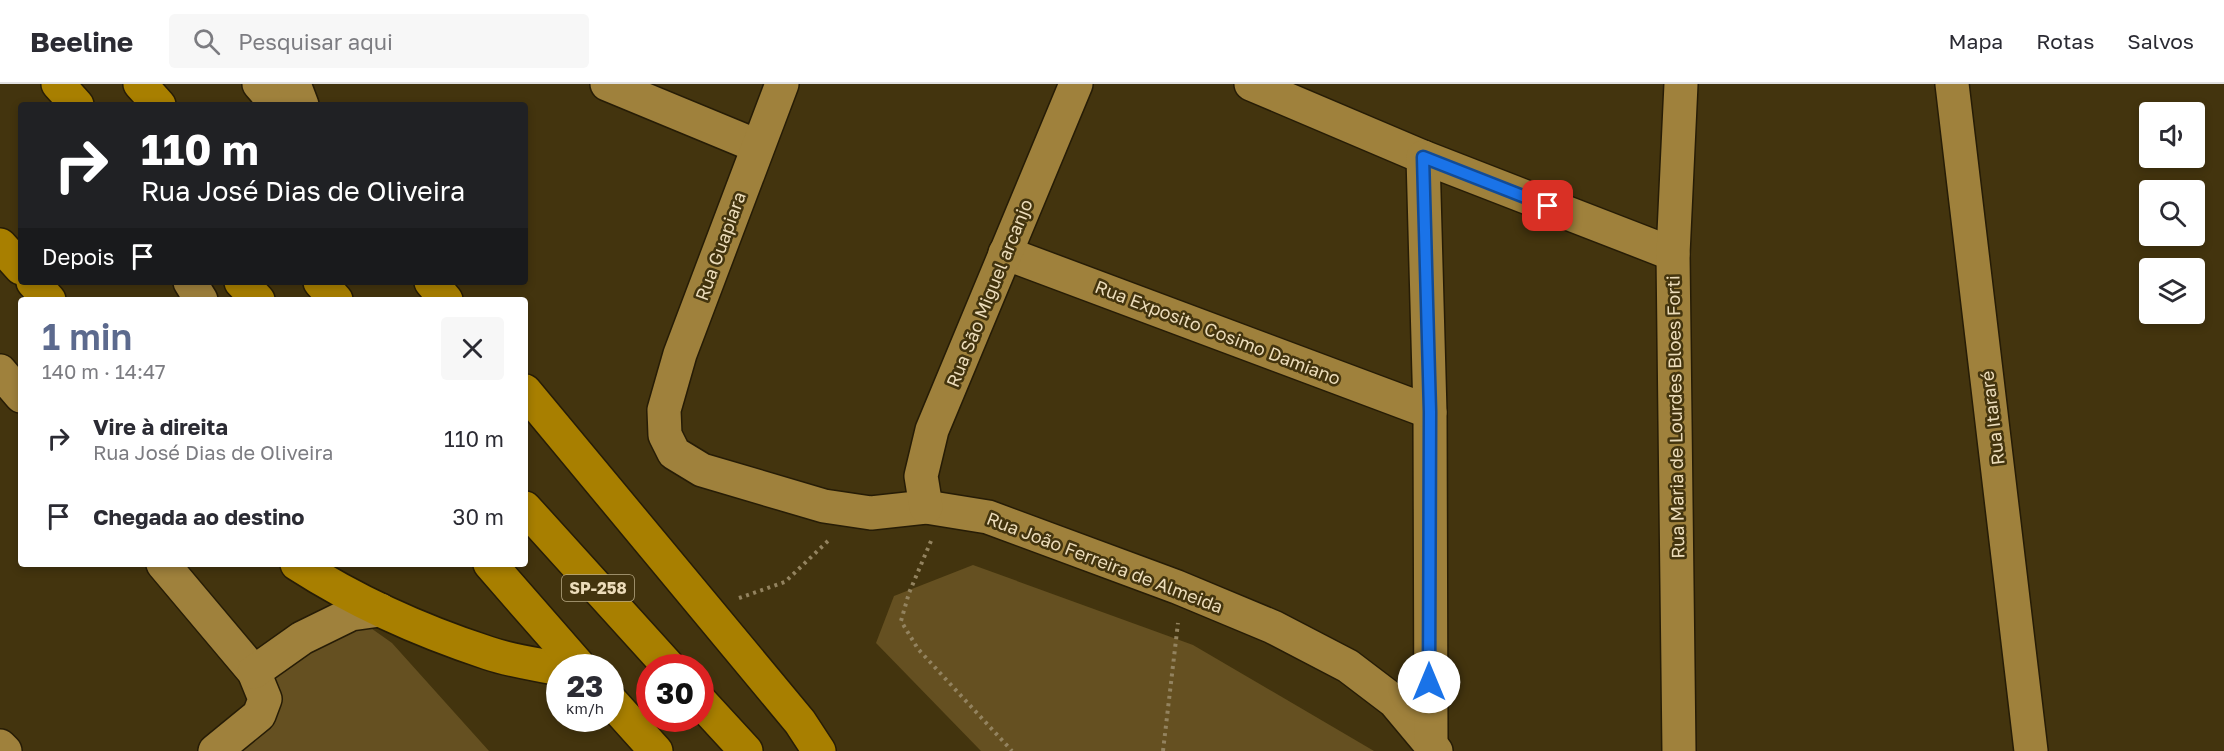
<!DOCTYPE html>
<html lang="pt">
<meta charset="utf-8">
<style>
body{margin:0;font-family:"Golos Text",sans-serif;background:#f7f7f7;color:#2b2b33;height:100vh;display:flex;flex-direction:column;font-size:22px;white-space:nowrap}
*{box-sizing:border-box;margin:0}
p{font-size:20px;color:#7c7c81}
.icon{flex:none;width:33px;height:33px;fill:none;stroke:currentColor;stroke-width:2;stroke-linecap:round;stroke-linejoin:round}
.map{position:relative;flex:1;overflow:hidden}
.panel{position:absolute;left:18px;top:213px;width:510px;height:270px;display:flex;flex-direction:column;background:#fff;border-radius:6px;box-shadow:0 3px 9px #0003}
.panel>*{flex:none}
.banner{position:absolute;left:18px;top:18px;width:510px;height:183px;border-radius:6px;box-shadow:0 3px 9px #0003;background:#202124;color:#fff;overflow:hidden}
.buttons{position:absolute;left:2139px;top:18px;display:grid;gap:12px}
.buttons a{display:grid;place-items:center;width:66px;height:66px;border-radius:6px;background:#fff;box-shadow:0 3px 9px #0003;font-size:30px}
.speed{position:absolute;left:546px;top:570px;display:flex;gap:12px;font-size:30px;font-weight:700;text-align:center}
.speed>*{display:grid;place-content:center;width:78px;height:78px;border-radius:50%;background:#fff;box-shadow:0 3px 9px #0003;line-height:1}
.speed small{font-size:15px;font-weight:400}
.speed .limit{border:9px solid #d22;background:#fff;color:#111}
.pin{position:absolute;display:grid;place-items:center;width:51px;height:51px;color:#fff;margin:-26px;border-radius:12px;box-shadow:0 3px 9px #0006}
.me{position:absolute;width:66px;margin:-33px;rotate:0deg;stroke-linejoin:round;filter:drop-shadow(0 0 4px #0008)}
.turn{display:flex;align-items:center;gap:21px;height:126px;padding:0 24px;font-size:27px}
.turn .icon{width:78px;height:78px;stroke-width:2.5}
.turn b{display:block;font-size:42px;line-height:51px}
.then{display:flex;align-items:center;height:57px;padding:0 24px;background:#0003;gap:12px;font-size:22px}
.round{display:grid;place-items:center;flex:none;width:63px;height:63px;border-radius:6px;background:#f7f7f7}
.head{display:flex;align-items:center;justify-content:space-between;height:102px;padding:0 24px}
h1{font-size:36px;font-weight:600;line-height:45px;color:#5c6a8e}
ul{padding:0;list-style:none}
li{display:flex;align-items:center;gap:18px;height:78px;padding:0 24px}
li div{flex:1}
li b{display:block;font-size:22px}
li em{font-style:normal}
header{display:flex;align-items:center;gap:36px;box-sizing:border-box;height:84px;padding:0 30px;background:#fff;border-bottom:2px solid #e1e1e2}
header strong{font-size:28px}
nav{display:flex;gap:33px;margin-inline-start:auto;font-size:21px}
.search{width:420px;height:54px;background:#f7f7f7;display:flex;align-items:center;gap:15px;box-sizing:border-box;padding:0 21px;border-radius:6px;color:#7c7c81;font-size:22px}
.map>svg:first-child{display:block}
.green{fill:#655021}
.lines{fill:none;stroke-linecap:round;stroke-linejoin:round}
.minor-casing{stroke:#261c06;stroke-width:36}
.highway-casing{stroke:#261c06;stroke-width:36}
.path{stroke:#93835f;stroke-width:4;stroke-dasharray:3 4.5;stroke-linecap:butt}
.minor{stroke:#9f813c;stroke-width:33}
.highway{stroke:#a87f00;stroke-width:33}
.route-casing{stroke:#114b97;stroke-width:15}
.route{stroke:#1a73e8;stroke-width:10}
.labels{text-anchor:middle;dominant-baseline:central;stroke-width:5;stroke-linejoin:round;paint-order:stroke}
.shield{fill:#43340e;stroke:#b9aa86;stroke-width:1.5}
.shield-label{font-size:16px;font-weight:bold;fill:#ecdcba}
.street-label{font-size:18px;fill:#ecdcba;stroke:#43340e}
</style>
<header>
<strong>Beeline</strong>
<div class="search"><svg class="icon" aria-label="search" viewBox="0 0 24 24"><circle cx="10" cy="10" r="6"/><path d="M15 15l6 6"/></svg>Pesquisar aqui</div>
<nav><a>Mapa</a><a>Rotas</a><a>Salvos</a></nav>
</header>
<div class="map">
<svg width="2224" height="667" viewBox="0 0 2224 667">
<rect width="100%" height="100%" fill="#43340e"/>
<!-- green -->
<g class="green">
<path d="M 973,481 L 1193,561 L 1374,667 L 981,667 L 876,559 L 894,512 Z"/>
<path d="M 351,530 L 392,559 L 489,667 L 215,667 L 248,639 L 254,588 Z"/>
</g>
<g class="lines">
<!-- minor casing -->
<g class="minor-casing">
<g id="minor">
<path d="M 259,0 L 277,21"/>
<path d="M 294,0 L 302,21"/>
<path d="M 607,0 L 757,62"/>
<path d="M 782,0 L 680,270 L 664,326 L 665,351 L 674,369 L 702,386 L 824,422 L 871,429 L 926,423 L 988,433 L 1177,503 L 1273,543 L 1348,582 L 1394,617 L 1436,667"/>
<path d="M 1251,0 L 1423,73 L 1673,170"/>
<path d="M 1952,0 L 2031,667"/>
<path d="M 1423,73 L 1430,328 L 1431,660"/>
<path d="M 1005,169 L 1430,328"/>
<path d="M 190,198 L 201,216"/>
<path d="M 0,287 L 21,312"/>
<path d="M 926,423 L 921,392 L 932,346 L 1076,0"/>
<path d="M 163,480 L 254,588 L 265,615 L 259,631 L 215,667"/>
<path d="M 254,588 L 302,554 L 351,530 L 380,526"/>
<path d="M 0,662 L 5,667"/>
<path d="M 1679,667 L 1673,170 L 1681,0"/>
</g>
</g>
<!-- highway casing -->
<g class="highway-casing">
<g id="highway">
<path d="M 58,0 L 77,21"/>
<path d="M 140,0 L 159,21"/>
<path d="M 0,161 L 21,184"/>
<path d="M 33,198 L 49,216"/>
<path d="M 241,198 L 258,216"/>
<path d="M 320,198 L 336,216"/>
<path d="M 431,198 L 446,216"/>
<path d="M 525,307 L 800,638 L 819,667"/>
<path d="M 525,424 L 670,584"/>
<path d="M 297,480 C 356,518 421,547 488,569 C 511,577 536,580 560,585"/>
<path d="M 490,480 L 581,584"/>
<path d="M 610,616 L 656,667"/>
<path d="M 700,617 L 746,667"/>
</g>
</g>
<!-- path -->
<g class="path">
<path d="M 931,457 L 909,509 L 901,537 L 918,565 L 1012,667"/>
<path d="M 739,514 L 785,498 L 829,456"/>
<path d="M 1163,667 L 1178,539"/>
</g>
<!-- minor -->
<use href="#minor" class="minor"/>
<!-- highway -->
<use href="#highway" class="highway"/>
</g>
<g class="lines">
<!-- route casing -->
<g class="route-casing">
<path id="route" d="M 1429,598 L 1430,328 L 1423,73 L 1548,122"/>
</g>
<!-- route -->
<use href="#route" class="route"/>
</g>
<g class="labels">
<!-- shield labels -->
<rect class="shield" x="562" y="491" width="72" height="26" rx="4.5"/>
<g class="shield-label">
<text x="598" y="504">SP-258</text>
</g>
<!-- street labels -->
<g class="street-label">
<text transform="translate(720 162) rotate(-70)">Rua Guapiara</text>
<text transform="translate(989 209) rotate(-68)">Rua São Miguel arcanjo</text>
<text transform="translate(1218 248) rotate(21)">Rua Exposito Cosimo Damiano</text>
<text transform="translate(1675 333) rotate(-91)">Rua Maria de Lourdes Bloes Forti</text>
<text transform="translate(1992 334) rotate(-97)">Rua Itararé</text>
<text transform="translate(1105 478) rotate(21)">Rua João Ferreira de Almeida</text>
</g>
</g>
</svg>
<div class="buttons">
<a><svg class="icon" aria-label="sound" viewBox="0 0 24 24"><path d="M4 9h4l5-4v14l-5-4H4zM17 9q2 3 0 6"/></svg></a>
<a><svg class="icon" aria-label="search" viewBox="0 0 24 24"><circle cx="10" cy="10" r="6"/><path d="M15 15l6 6"/></svg></a>
<a><svg class="icon" aria-label="layers" viewBox="0 0 24 24"><path d="M12 4l9 5-9 5-9-5zM3 14l9 5 9-5"/></svg></a>
</div>
<div class="speed"><div>23<small>km/h</small></div><div class="limit">30</div></div>
<div class="pin" style="left:1548px;top:122px;background:#d93025"><svg class="icon" aria-label="arrive" viewBox="0 0 24 24"><path d="M6 21V4h12l-3 4 3 4H6"/></svg></div>
<svg class="me" style="left:1429px;top:598px" viewBox="-20 -20 40 40"><circle r="19" fill="#fff"/><path d="M0-13L10 11 0 6-10 11z" fill="#1a73e8"/></svg>
<div class="banner">
<div class="turn"><svg class="icon" aria-label="right" viewBox="0 0 24 24"><path d="M7 20v-9h11M14 6l5 5-5 5"/></svg><div><b>110 m</b>Rua José Dias de Oliveira</div></div>
<div class="then">Depois<svg class="icon" aria-label="arrive" viewBox="0 0 24 24"><path d="M6 21V4h12l-3 4 3 4H6"/></svg></div>
</div>
<section class="panel">
<div class="head"><div><h1>1 min</h1><p>140 m · 14:47</p></div><a class="round"><svg class="icon" aria-label="close" viewBox="0 0 24 24"><path d="M6 6l12 12M18 6L6 18"/></svg></a></div>
<ul>
<li><svg class="icon" aria-label="right" viewBox="0 0 24 24"><path d="M7 20v-9h11M14 6l5 5-5 5"/></svg><div><b>Vire à direita</b><p>Rua José Dias de Oliveira</p></div><em>110 m</em></li>
<li><svg class="icon" aria-label="arrive" viewBox="0 0 24 24"><path d="M6 21V4h12l-3 4 3 4H6"/></svg><div><b>Chegada ao destino</b></div><em>30 m</em></li>
</ul>
</section>
</div>
